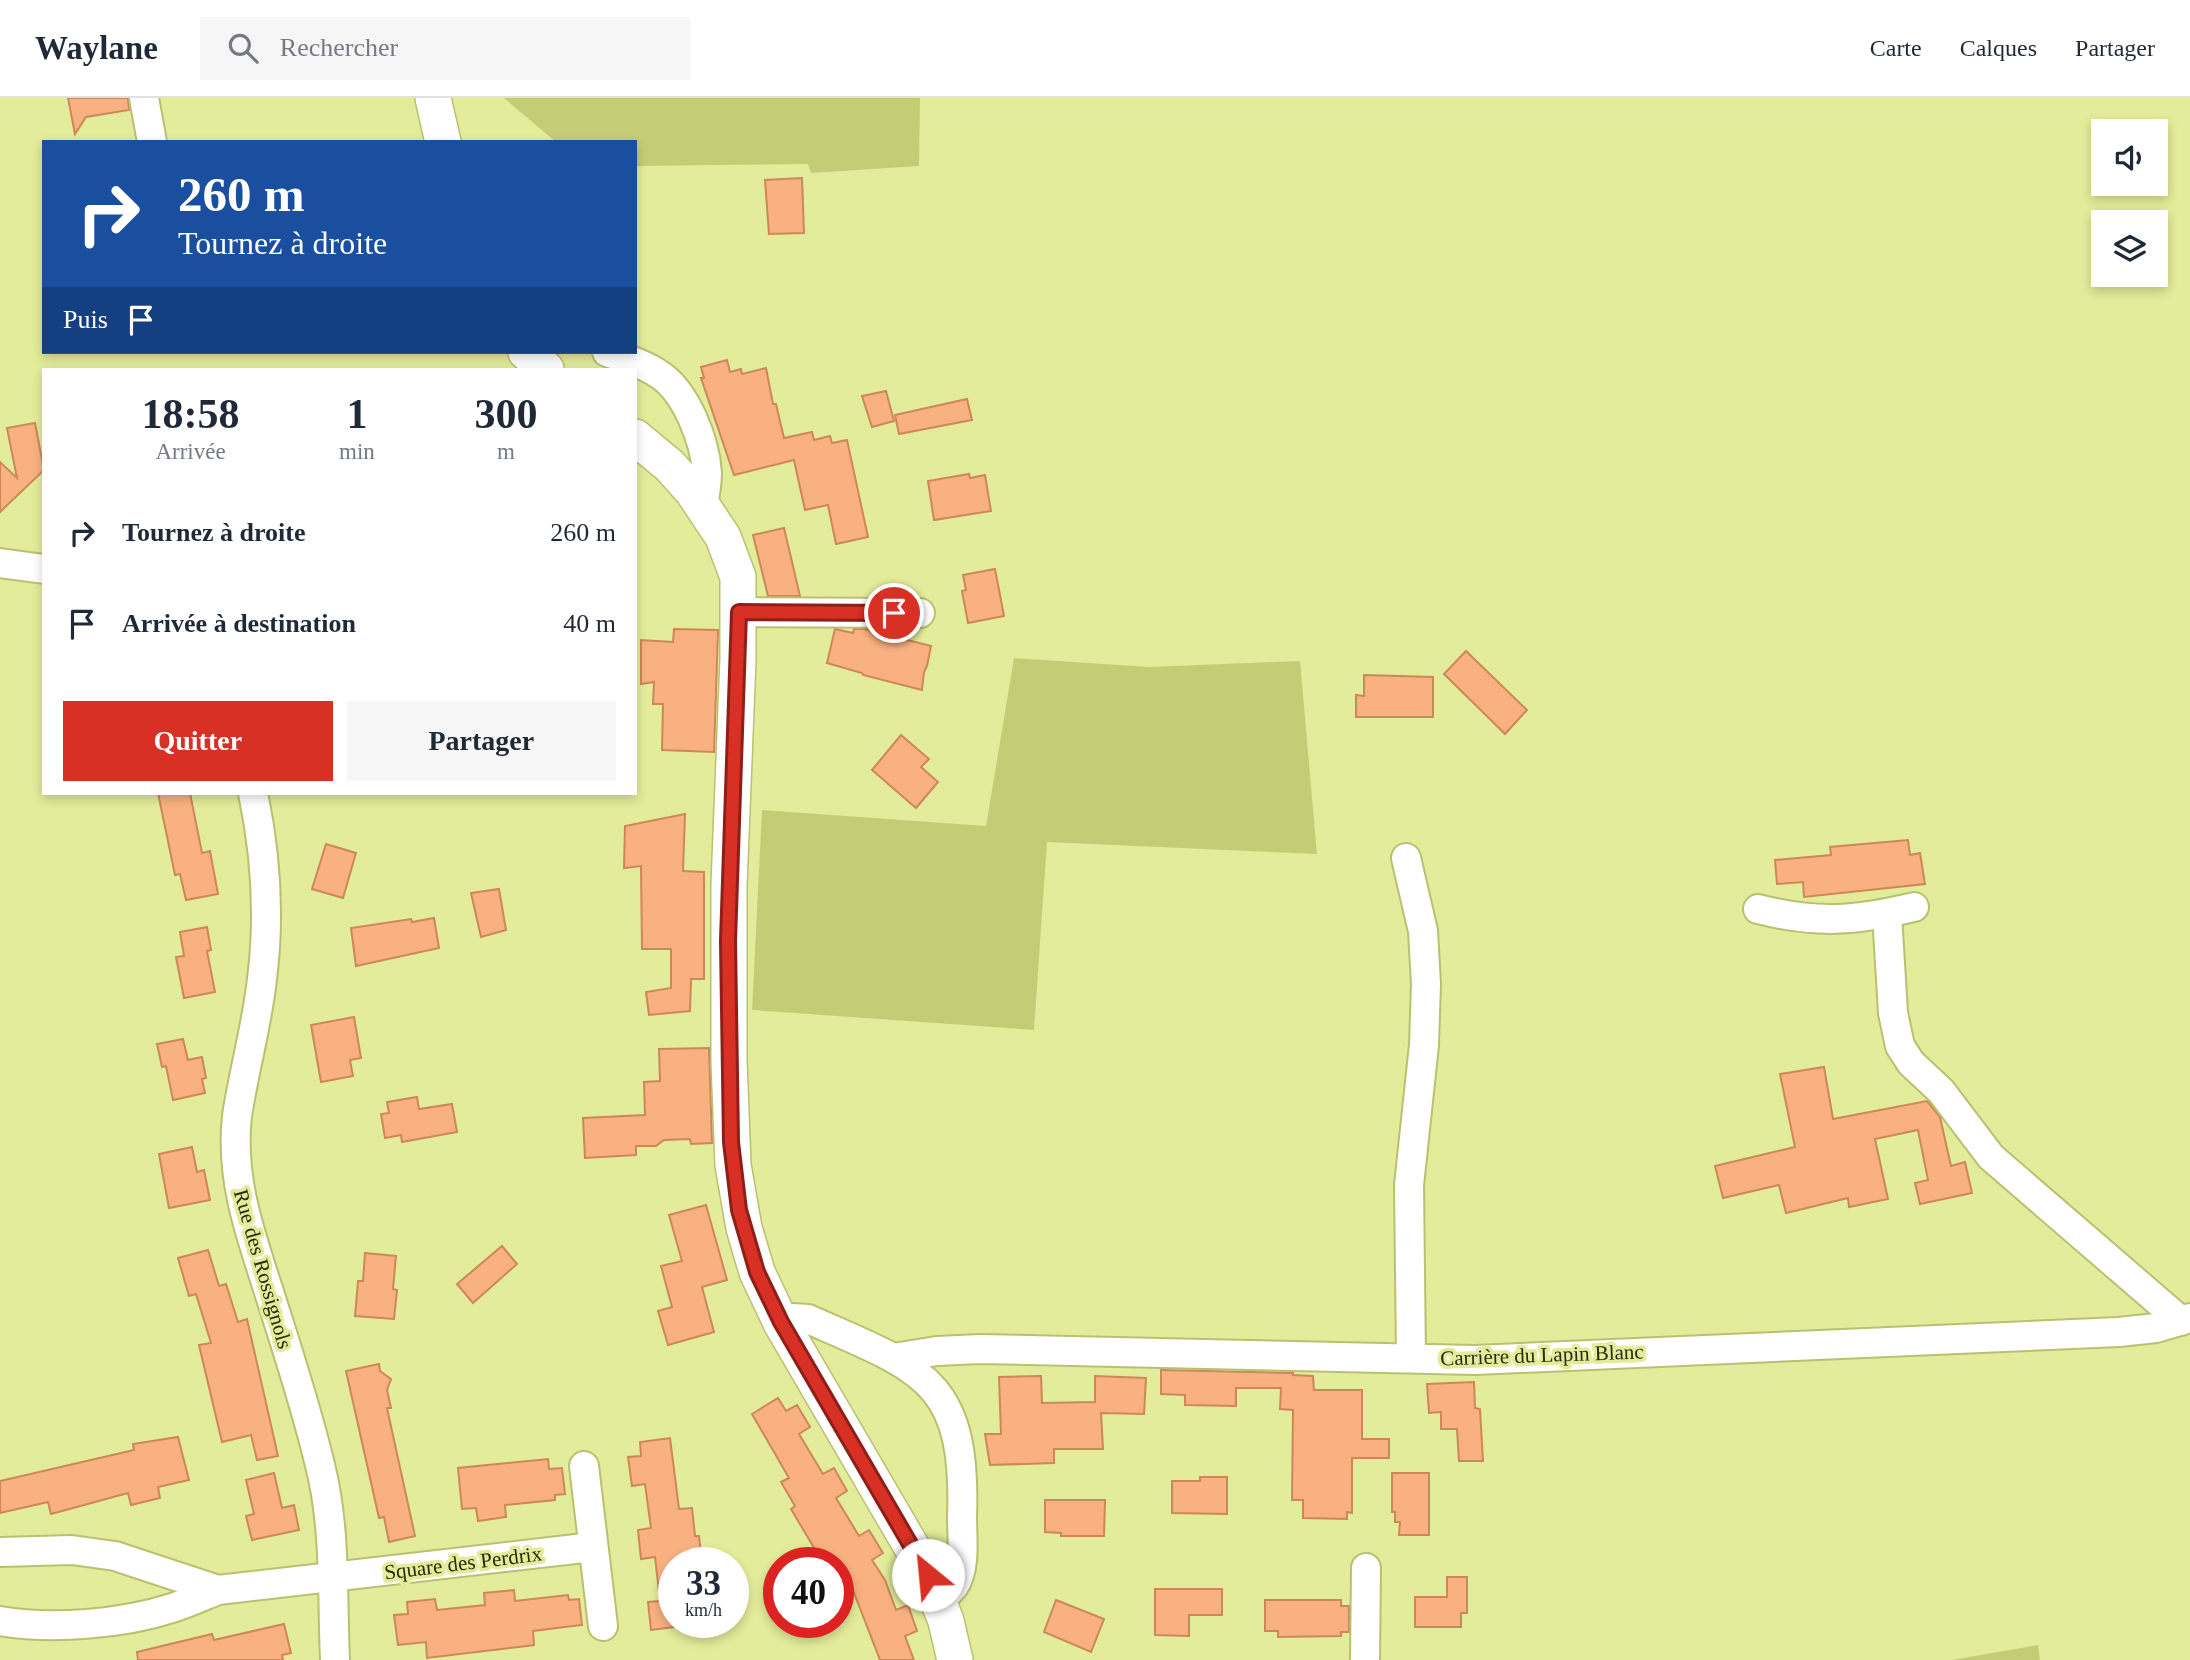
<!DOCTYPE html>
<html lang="fr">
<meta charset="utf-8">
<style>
body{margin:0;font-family:"Times New Roman",serif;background:#f6f6f7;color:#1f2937;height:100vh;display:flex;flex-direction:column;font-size:26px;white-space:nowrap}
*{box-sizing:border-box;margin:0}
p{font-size:23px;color:#747a83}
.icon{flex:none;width:38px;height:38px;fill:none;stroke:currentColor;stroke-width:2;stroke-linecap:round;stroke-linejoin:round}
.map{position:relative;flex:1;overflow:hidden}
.drawer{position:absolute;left:42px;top:270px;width:595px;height:427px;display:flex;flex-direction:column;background:#fff;border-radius:0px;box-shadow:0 4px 10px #0003}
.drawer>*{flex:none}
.banner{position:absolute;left:42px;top:42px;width:595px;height:214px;border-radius:0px;box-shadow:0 4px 10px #0003;background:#1a4fa0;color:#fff;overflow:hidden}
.controls{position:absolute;left:2091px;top:21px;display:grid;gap:14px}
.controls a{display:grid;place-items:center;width:77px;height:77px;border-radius:0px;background:#fff;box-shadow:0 4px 10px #0003;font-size:35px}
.speed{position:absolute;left:658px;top:1449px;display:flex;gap:14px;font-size:35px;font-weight:700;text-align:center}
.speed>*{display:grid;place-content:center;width:91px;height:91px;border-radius:50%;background:#fff;box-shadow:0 4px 10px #0003;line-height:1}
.speed small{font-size:18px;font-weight:400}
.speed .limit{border:10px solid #d22;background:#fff;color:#111}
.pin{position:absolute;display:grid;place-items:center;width:60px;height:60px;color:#fff;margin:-30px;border:4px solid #fff;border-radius:50%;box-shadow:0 2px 7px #0007}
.me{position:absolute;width:77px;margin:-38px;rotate:332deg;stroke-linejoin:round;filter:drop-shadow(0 0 5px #0008)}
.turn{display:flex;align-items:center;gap:24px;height:147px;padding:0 21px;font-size:32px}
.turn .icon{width:91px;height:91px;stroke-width:2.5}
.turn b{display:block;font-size:49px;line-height:60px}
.then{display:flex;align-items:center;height:66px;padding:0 21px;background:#0003;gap:14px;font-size:26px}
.eta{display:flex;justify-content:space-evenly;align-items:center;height:119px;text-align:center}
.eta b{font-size:42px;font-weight:600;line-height:49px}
.primary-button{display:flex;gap:14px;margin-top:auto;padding:14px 21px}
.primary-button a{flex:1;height:80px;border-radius:0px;background:#d93025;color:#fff;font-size:28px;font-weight:600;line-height:80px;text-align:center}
.primary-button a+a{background:#f6f6f7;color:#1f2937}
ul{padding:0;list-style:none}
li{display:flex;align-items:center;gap:21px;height:91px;padding:0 21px}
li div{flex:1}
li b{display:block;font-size:26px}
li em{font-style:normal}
header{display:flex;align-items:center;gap:42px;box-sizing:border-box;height:98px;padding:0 35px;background:#fff;border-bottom:2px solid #e0e1e3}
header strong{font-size:33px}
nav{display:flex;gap:38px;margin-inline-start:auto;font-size:24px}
.search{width:490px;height:63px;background:#f6f6f7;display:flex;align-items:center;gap:18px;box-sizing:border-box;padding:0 24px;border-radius:0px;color:#747a83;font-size:26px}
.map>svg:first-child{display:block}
.green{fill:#c4cd75}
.building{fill:#fab181;stroke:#cc885a;stroke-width:2}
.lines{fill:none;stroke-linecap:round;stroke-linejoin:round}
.minor-casing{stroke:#b9c171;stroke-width:32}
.tertiary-casing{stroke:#b9c171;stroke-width:38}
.minor{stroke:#fff;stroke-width:28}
.tertiary{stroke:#fff;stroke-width:35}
.route-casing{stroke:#8d1f18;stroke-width:18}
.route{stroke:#d93025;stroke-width:12}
.labels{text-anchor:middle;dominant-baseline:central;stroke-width:7;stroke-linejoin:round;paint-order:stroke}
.street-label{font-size:21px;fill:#282b09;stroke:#e3ec9a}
</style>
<header>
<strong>Waylane</strong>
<div class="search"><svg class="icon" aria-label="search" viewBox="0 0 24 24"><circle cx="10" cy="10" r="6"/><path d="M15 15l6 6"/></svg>Rechercher</div>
<nav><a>Carte</a><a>Calques</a><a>Partager</a></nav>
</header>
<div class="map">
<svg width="2190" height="1562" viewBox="0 0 2190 1562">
<rect width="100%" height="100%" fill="#e3ec9a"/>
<!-- green -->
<g class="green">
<path d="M 504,0 L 920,0 L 919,68 L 811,75 L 808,66 L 635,68 L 635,44 L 556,44 Z"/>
<path d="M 1014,560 L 1149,569 L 1300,563 L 1317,756 L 1047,744 L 1034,932 L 752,912 L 762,712 L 986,728 Z"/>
<path d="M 2038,1547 L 2040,1562 L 1952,1562 Z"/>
</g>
<!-- building -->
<g class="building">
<path d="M 68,0 L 128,0 L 129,12 L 86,19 L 75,36 Z"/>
<path d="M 802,80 L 804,135 L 769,136 L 765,82 Z"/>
<path d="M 727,262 L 730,274 L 741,271 L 742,276 L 766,270 L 773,306 L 776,306 L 784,340 L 812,334 L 814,342 L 830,338 L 832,345 L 847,342 L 868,439 L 836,446 L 828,407 L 805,412 L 794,362 L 734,377 L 701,280 L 704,280 L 701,269 Z"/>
<path d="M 886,293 L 894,323 L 872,329 L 862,298 Z"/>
<path d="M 967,301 L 972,322 L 899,336 L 895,317 Z"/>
<path d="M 35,325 L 44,372 L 0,414 L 0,364 L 17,380 L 7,330 Z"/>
<path d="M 969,376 L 970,380 L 985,377 L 991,413 L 934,422 L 928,383 Z"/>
<path d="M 784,430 L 800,498 L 768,498 L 753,437 Z"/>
<path d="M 995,471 L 1004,518 L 968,525 L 962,493 L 966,492 L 963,477 Z"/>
<path d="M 674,531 L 718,532 L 714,654 L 662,652 L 663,606 L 653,606 L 654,584 L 641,586 L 641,542 L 673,544 Z"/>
<path d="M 835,531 L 853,535 L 854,531 L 864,531 L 931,548 L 927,568 L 924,574 L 922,592 L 863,577 L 862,575 L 827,565 Z"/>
<path d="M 1466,553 L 1527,612 L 1505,636 L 1444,576 Z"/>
<path d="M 1364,577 L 1433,579 L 1433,619 L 1356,619 L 1356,597 L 1364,598 Z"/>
<path d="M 901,637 L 929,661 L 921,669 L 938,684 L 916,710 L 872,672 Z"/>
<path d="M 158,695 L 190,695 L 202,755 L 210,753 L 218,796 L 186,802 L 180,776 L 175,777 Z"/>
<path d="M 685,716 L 683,773 L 704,774 L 704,881 L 691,881 L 690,913 L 649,917 L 646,894 L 671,890 L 671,851 L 642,851 L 641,768 L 624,770 L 625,728 Z"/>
<path d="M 1908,742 L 1910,757 L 1920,755 L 1925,786 L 1804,799 L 1803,784 L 1777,786 L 1775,762 L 1831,757 L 1830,749 Z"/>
<path d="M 326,746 L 356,755 L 343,800 L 312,791 Z"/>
<path d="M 499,791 L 506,832 L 481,839 L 471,795 Z"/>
<path d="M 434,820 L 439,850 L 356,868 L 351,830 L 411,821 L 412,824 Z"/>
<path d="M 207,829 L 211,852 L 207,853 L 215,894 L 184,900 L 176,859 L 184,858 L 180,834 Z"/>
<path d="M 354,919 L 361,960 L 350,962 L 353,978 L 321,984 L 311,927 Z"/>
<path d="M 183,941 L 188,962 L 202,959 L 206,980 L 202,981 L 205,995 L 173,1002 L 166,968 L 162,969 L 157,946 Z"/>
<path d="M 709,950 L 712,1045 L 691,1046 L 690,1041 L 664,1042 L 656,1048 L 636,1048 L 636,1057 L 585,1060 L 583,1020 L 645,1017 L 644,984 L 660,983 L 659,951 Z"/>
<path d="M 1824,969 L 1833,1021 L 1927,1003 L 1940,1019 L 1951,1068 L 1965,1064 L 1972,1095 L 1920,1106 L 1915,1085 L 1928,1082 L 1918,1032 L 1875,1041 L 1888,1101 L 1849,1109 L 1848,1100 L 1786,1115 L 1779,1087 L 1723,1100 L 1715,1068 L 1795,1049 L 1780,976 Z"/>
<path d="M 417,999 L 419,1011 L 452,1006 L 457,1034 L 402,1044 L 401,1037 L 385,1040 L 381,1016 L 389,1015 L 387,1004 Z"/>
<path d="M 192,1049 L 197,1074 L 204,1072 L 210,1102 L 169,1110 L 159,1056 Z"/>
<path d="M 706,1107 L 727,1182 L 702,1189 L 714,1234 L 668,1247 L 658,1213 L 672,1209 L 661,1168 L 682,1163 L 669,1117 Z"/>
<path d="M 502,1148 L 517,1166 L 473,1205 L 457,1186 Z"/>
<path d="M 208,1152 L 219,1188 L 226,1186 L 238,1224 L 247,1221 L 278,1358 L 257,1362 L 251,1337 L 222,1344 L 199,1247 L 211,1245 L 196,1196 L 189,1198 L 178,1160 Z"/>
<path d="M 365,1155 L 396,1158 L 393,1191 L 397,1192 L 394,1221 L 355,1218 L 358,1183 L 363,1183 Z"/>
<path d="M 379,1266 L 380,1273 L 391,1281 L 387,1292 L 391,1310 L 387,1310 L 415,1438 L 389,1444 L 384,1419 L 379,1420 L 346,1273 Z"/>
<path d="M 1161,1272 L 1293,1275 L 1293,1277 L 1313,1278 L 1314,1292 L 1362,1292 L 1362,1341 L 1389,1341 L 1389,1360 L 1352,1360 L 1352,1415 L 1347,1414 L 1347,1421 L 1303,1420 L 1303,1402 L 1292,1402 L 1293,1312 L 1280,1311 L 1281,1290 L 1236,1290 L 1236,1308 L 1185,1307 L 1185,1297 L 1161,1296 Z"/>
<path d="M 1041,1278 L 1042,1305 L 1095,1304 L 1095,1278 L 1146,1280 L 1144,1316 L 1101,1315 L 1103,1351 L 1054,1351 L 1054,1365 L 990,1367 L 985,1336 L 1001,1336 L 999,1279 Z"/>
<path d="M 1474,1284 L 1475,1310 L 1480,1311 L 1483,1363 L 1459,1363 L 1457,1331 L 1441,1331 L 1441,1314 L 1429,1315 L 1427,1286 Z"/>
<path d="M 778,1300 L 786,1313 L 797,1307 L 810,1329 L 799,1336 L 823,1376 L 834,1370 L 847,1393 L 836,1400 L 859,1438 L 869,1432 L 883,1455 L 872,1462 L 885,1482 L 896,1512 L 908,1507 L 917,1533 L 905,1538 L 914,1562 L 880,1562 L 851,1487 L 838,1496 L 838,1465 L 823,1465 L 791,1411 L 795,1408 L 781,1384 L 789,1380 L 752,1316 Z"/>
<path d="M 178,1339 L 189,1382 L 158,1389 L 160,1400 L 131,1407 L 128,1395 L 51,1416 L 48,1404 L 0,1415 L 0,1383 L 134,1352 L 133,1346 Z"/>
<path d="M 670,1340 L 679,1411 L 692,1410 L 695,1438 L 699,1438 L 702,1465 L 674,1465 L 674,1529 L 651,1532 L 648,1504 L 660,1503 L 655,1459 L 641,1461 L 638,1432 L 651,1430 L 645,1386 L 632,1388 L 628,1359 L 641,1358 L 640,1344 Z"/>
<path d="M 548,1361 L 549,1371 L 562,1370 L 565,1396 L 555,1397 L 555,1402 L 505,1407 L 506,1419 L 478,1423 L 476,1410 L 462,1411 L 458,1370 Z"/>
<path d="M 274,1375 L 282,1410 L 294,1407 L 299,1432 L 252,1442 L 246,1418 L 254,1416 L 246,1382 Z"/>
<path d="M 1392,1375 L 1429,1375 L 1429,1437 L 1399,1437 L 1400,1424 L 1395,1424 L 1395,1414 L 1392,1414 Z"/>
<path d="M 1200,1379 L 1227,1379 L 1227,1416 L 1172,1415 L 1172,1383 L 1200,1383 Z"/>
<path d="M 1045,1402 L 1105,1402 L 1104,1438 L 1061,1438 L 1061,1435 L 1045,1434 Z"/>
<path d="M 1447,1479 L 1467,1479 L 1467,1515 L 1461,1515 L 1461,1529 L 1415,1529 L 1415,1499 L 1447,1499 Z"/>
<path d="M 1155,1491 L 1222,1491 L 1222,1517 L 1189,1517 L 1189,1538 L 1155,1537 Z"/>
<path d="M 514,1492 L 515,1503 L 568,1497 L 569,1502 L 579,1501 L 582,1527 L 533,1533 L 534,1547 L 427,1560 L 426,1544 L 398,1547 L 394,1517 L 408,1516 L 407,1504 L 435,1501 L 437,1512 L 485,1507 L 484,1495 Z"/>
<path d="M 1056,1502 L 1104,1521 L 1091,1554 L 1044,1534 Z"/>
<path d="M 1265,1502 L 1341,1502 L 1341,1508 L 1349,1508 L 1349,1534 L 1341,1534 L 1341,1538 L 1278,1539 L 1278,1533 L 1265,1533 Z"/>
<path d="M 284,1526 L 291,1555 L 282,1557 L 283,1562 L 138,1562 L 137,1554 L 212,1536 L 214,1542 Z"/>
</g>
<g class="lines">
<!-- minor casing -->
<g class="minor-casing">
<g id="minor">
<path d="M 144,0 L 152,44"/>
<path d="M 607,254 C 624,260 642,265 657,275 C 686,292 705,343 707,375 C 707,386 705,397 703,408"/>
<path d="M 0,465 L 44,471"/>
<path d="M 739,514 L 920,515"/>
<path d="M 253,695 C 266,757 270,818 262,881 C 257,927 244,972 237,1018 C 230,1080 250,1135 269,1194 C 287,1251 306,1308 320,1367 C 336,1430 332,1497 335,1562"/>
<path d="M 1406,760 L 1423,833 L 1426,886 L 1424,947 L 1409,1087 L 1411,1260"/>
<path d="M 1758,811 C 1817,826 1855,823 1914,809"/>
<path d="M 1887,816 L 1893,915 L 1900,948 L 1911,965 L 1941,993 L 1991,1059 L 2181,1223"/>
<path d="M 781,1225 L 792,1220 L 808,1221 C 922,1271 967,1281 962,1419 C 962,1439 966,1471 954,1488 C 950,1493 944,1498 939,1503"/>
<path d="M 893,1260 L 937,1253 L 980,1251 L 1475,1262 L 2119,1234 L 2156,1230 L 2190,1220"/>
<path d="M 584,1368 L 603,1528"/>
<path d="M 0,1454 L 72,1452 L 115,1458 L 218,1492"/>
<path d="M 0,1523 C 51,1532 123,1526 172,1510 C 188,1505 203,1498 218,1492 L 593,1449"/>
<path d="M 1365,1562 L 1366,1470"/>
</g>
</g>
<!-- tertiary casing -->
<g class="tertiary-casing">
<g id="tertiary">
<path d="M 433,0 L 443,44"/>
<path d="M 526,254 L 546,271"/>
<path d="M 635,339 L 670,368 L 693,394 L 723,439 L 738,479 L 738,561 L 729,787 L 729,963 L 733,1067 L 744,1130 L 757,1174 L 781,1225 L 928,1477 L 946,1523 L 955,1562"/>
</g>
</g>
<!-- minor -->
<use href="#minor" class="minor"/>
<!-- tertiary -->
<use href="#tertiary" class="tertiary"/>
</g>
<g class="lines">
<!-- route casing -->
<g class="route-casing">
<path id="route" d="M 894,515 L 739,514 L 728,843 L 731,1044 L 739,1112 L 757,1174 L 781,1224 L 928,1477"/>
</g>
<!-- route -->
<use href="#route" class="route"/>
</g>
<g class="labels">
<!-- street labels -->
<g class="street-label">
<text transform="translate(263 1171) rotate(74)">Rue des Rossignols</text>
<text transform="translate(1542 1257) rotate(-2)">Carrière du Lapin Blanc</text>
<text transform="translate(463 1465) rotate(-7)">Square des Perdrix</text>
</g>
</g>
</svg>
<div class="controls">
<a><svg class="icon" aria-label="sound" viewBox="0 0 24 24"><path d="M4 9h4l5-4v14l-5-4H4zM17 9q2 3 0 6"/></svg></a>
<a><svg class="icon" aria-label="layers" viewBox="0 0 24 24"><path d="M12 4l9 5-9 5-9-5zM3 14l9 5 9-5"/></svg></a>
</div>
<div class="speed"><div>33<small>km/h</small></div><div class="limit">40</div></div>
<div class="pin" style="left:894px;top:515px;background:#d93025"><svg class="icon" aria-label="arrive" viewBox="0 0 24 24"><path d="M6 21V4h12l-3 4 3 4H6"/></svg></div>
<svg class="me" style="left:928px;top:1477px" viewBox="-20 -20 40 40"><circle r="19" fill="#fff"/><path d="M0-13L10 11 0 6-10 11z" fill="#d93025"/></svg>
<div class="banner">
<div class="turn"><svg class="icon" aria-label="right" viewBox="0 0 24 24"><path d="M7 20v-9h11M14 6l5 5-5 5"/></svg><div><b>260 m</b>Tournez à droite</div></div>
<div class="then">Puis<svg class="icon" aria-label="arrive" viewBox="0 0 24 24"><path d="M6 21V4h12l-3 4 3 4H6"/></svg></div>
</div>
<section class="drawer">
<div class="eta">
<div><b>18:58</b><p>Arrivée</p></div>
<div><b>1</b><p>min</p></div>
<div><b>300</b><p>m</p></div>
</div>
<ul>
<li><svg class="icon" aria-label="right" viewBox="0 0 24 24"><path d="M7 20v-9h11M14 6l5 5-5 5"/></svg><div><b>Tournez à droite</b></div><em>260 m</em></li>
<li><svg class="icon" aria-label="arrive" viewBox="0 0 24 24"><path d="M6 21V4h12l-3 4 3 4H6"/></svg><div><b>Arrivée à destination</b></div><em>40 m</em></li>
</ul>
<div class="primary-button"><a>Quitter</a><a>Partager</a></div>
</section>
</div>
